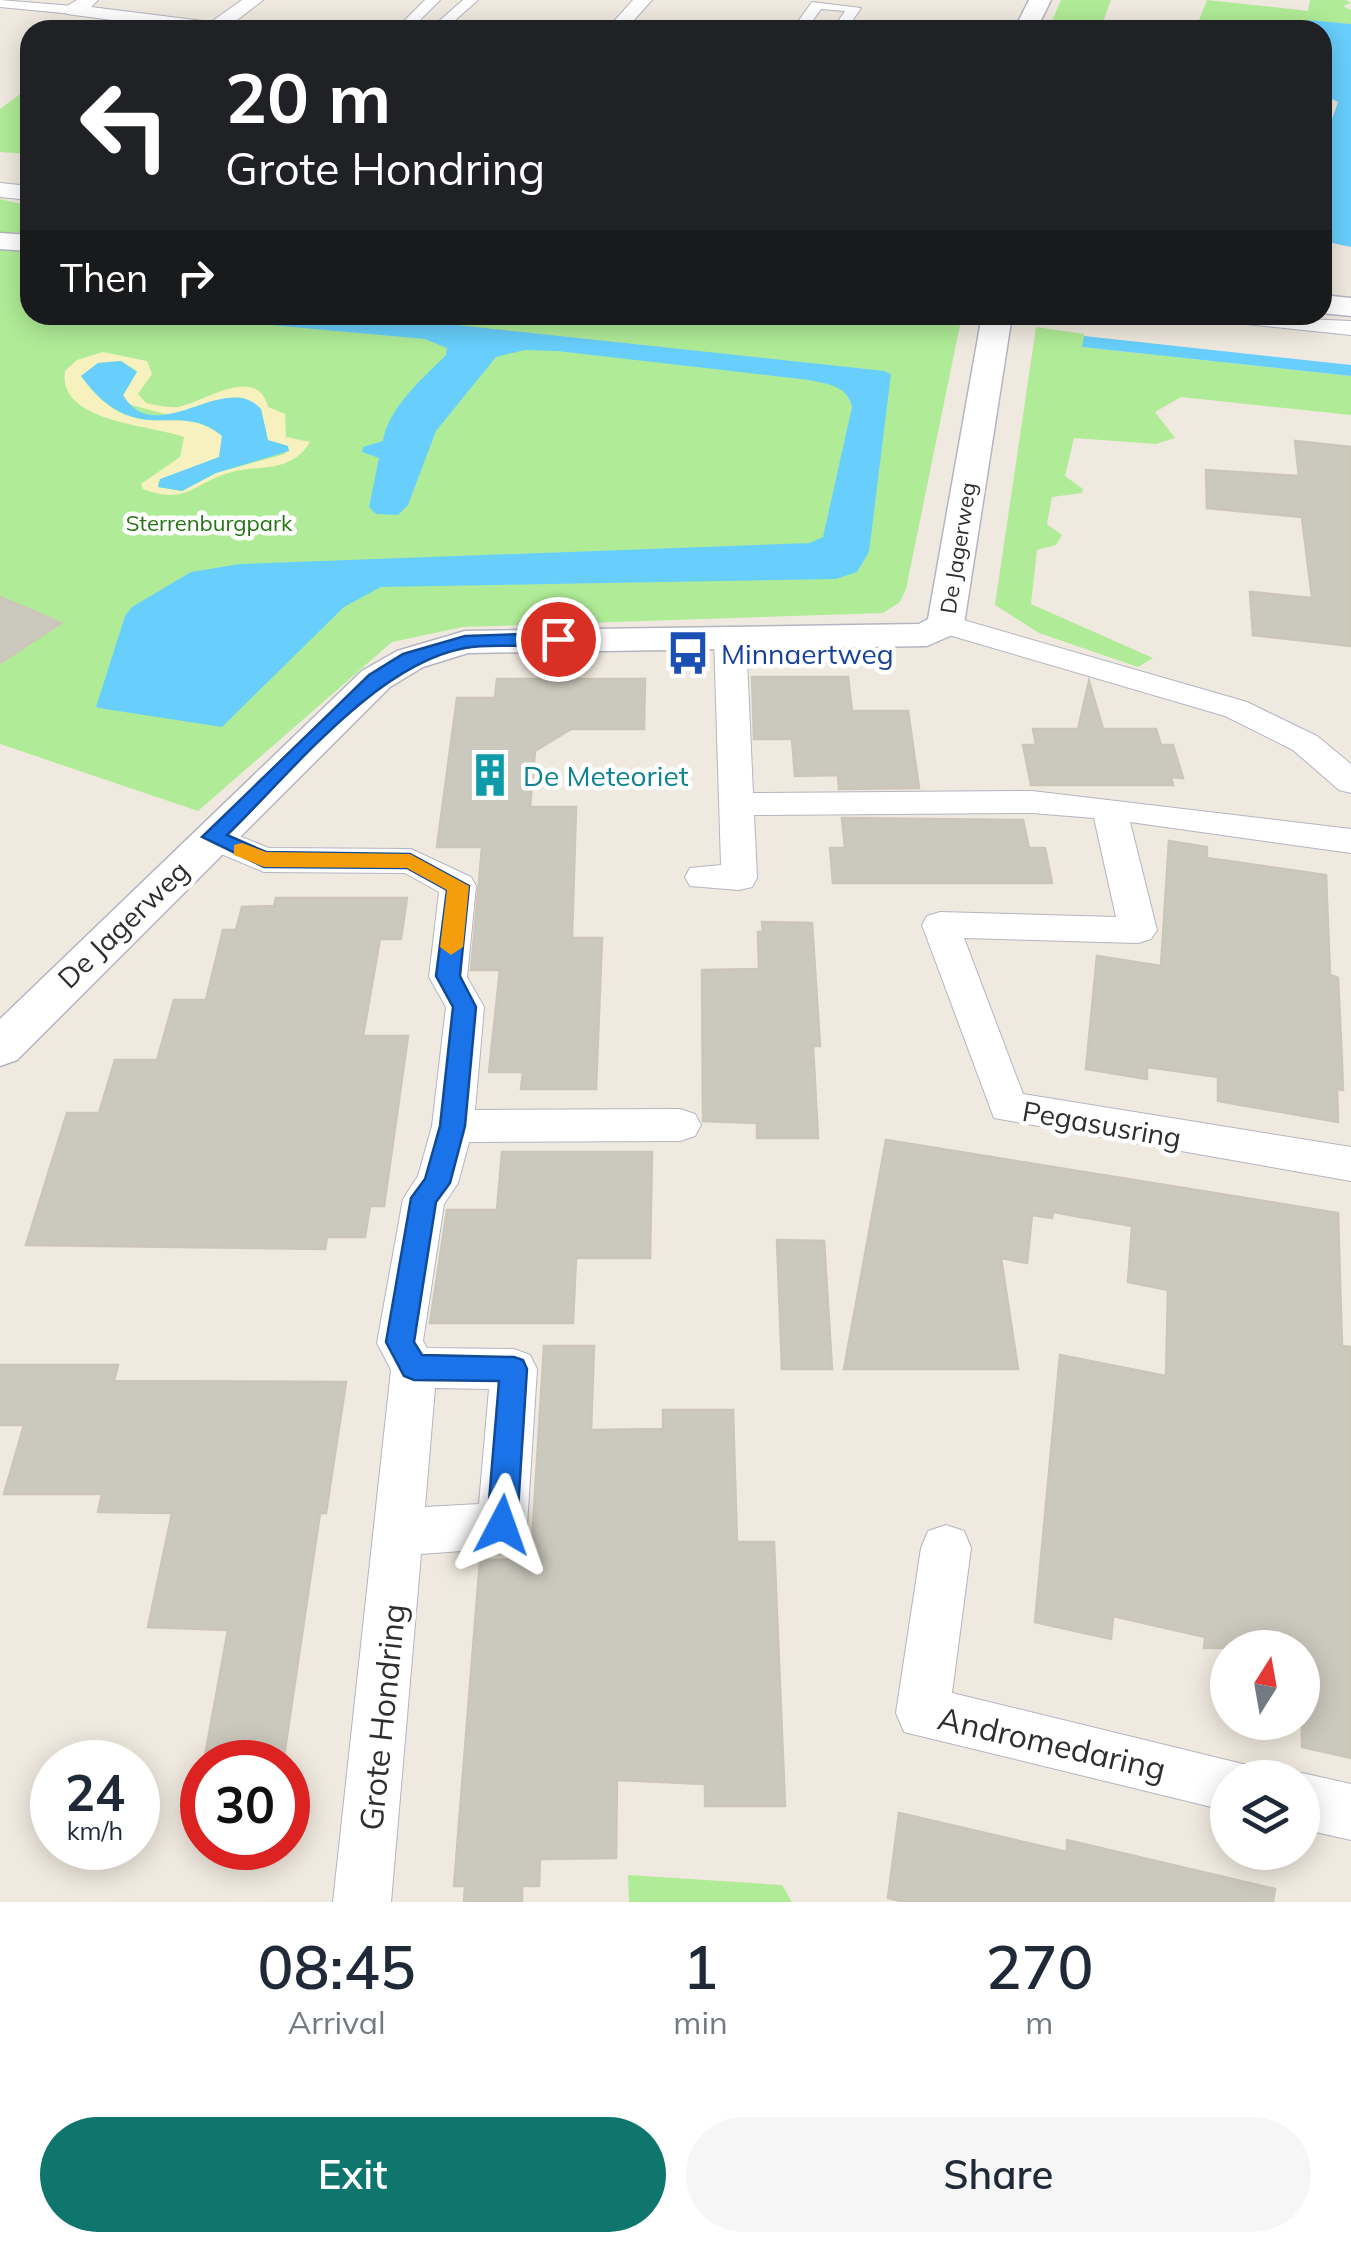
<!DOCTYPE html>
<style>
body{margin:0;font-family:Mulish,sans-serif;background:#f6f6f7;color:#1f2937;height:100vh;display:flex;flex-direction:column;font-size:38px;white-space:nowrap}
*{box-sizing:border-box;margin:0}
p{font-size:32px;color:#747a83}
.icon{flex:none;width:55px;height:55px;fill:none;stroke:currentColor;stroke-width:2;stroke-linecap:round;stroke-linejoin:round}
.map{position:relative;height:1902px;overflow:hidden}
.drawer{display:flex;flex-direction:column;background:#fff;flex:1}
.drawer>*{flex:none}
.banner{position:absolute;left:20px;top:20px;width:1312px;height:305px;border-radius:30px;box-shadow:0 5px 25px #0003;background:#202124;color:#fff;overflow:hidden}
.needle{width:65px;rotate:11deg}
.controls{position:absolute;left:1210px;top:1630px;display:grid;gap:20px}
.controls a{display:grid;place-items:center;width:110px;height:110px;border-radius:50%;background:#fff;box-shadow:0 5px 25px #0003;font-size:50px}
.speed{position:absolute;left:30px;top:1740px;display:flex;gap:20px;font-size:50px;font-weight:700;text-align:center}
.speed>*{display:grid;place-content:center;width:130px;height:130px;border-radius:50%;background:#fff;box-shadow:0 5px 25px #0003;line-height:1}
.speed small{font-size:25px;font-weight:400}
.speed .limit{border:15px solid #d22;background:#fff;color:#111}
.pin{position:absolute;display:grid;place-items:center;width:85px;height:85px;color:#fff;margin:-42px;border:5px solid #fff;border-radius:50%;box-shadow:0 2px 10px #0007}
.me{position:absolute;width:110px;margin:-55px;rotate:4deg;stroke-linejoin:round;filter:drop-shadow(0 0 8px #0008)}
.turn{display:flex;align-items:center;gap:35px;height:210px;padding:0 40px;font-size:45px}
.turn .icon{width:130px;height:130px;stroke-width:2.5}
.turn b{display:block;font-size:70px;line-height:85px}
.then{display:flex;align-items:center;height:95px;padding:0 40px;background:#0003;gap:20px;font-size:38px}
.eta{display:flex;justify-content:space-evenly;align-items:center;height:170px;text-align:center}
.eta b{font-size:60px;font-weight:600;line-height:70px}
.cta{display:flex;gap:20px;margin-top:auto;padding:20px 40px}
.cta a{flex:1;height:115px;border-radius:60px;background:#0f766e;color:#fff;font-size:40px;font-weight:600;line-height:115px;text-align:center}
.cta a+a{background:#f6f6f7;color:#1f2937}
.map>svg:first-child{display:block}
.green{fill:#b0ec97}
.sand{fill:#f7f1c0;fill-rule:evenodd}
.water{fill:#68cffc}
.building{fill:#cbc8bd;stroke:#ccc6b8;stroke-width:2.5}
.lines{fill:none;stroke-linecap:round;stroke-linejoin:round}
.pedestrian-casing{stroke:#b3b5c2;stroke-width:2}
.minor-casing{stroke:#b3b5c2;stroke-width:2}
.tertiary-casing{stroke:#b3b5c2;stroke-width:3}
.pedestrian{fill:#fff;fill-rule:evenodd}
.minor{fill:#fff;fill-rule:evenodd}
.tertiary{fill:#fff;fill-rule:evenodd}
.route{fill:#1a73e8;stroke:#114b97;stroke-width:2.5}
.slow{fill:#f59e0b}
.labels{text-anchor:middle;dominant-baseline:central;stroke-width:9;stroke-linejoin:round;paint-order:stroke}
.far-park-label{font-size:22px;fill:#237513;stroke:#fff}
.far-street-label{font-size:22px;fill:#2e2e2e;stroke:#fff}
.transit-label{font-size:28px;fill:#164399;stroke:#fff;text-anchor:start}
.culture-label{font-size:28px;fill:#0d838f;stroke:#fff;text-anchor:start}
.street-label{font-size:28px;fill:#2e2e2e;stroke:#fff}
.near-street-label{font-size:32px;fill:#2e2e2e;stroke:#fff}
</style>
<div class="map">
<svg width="1351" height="1902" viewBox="0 0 1351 1902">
<rect width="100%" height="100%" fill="#f0e9df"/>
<!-- green -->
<g class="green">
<path d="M 1061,0 L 1111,0 L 1100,30 L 1048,30 Z"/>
<path d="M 1207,0 L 1308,11 L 1310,0 L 1346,0 L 1351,3 L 1343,6 L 1351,10 L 1351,24 L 1308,21 L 1306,30 L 1195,30 Z"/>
<path d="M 30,87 L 30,154 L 0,152 L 0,109 Z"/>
<path d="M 0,199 L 30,206 L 30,238 L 0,236 Z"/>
<path d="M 0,246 L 30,249 L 30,315 L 962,315 L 906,589 L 900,602 L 883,613 L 463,627 L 392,642 L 198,811 L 0,744 Z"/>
<path d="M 1036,327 L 1084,334 L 1083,347 L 1351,376 L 1351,415 L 1181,397 L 1155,412 L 1175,438 L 1156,444 L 1074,438 L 1065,476 L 1083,489 L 1082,493 L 1052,497 L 1047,524 L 1062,535 L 1056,545 L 1037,550 L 1031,604 L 1153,658 L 1138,667 L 1039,633 L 995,605 Z"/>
<path d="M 628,1875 L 782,1885 L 792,1902 L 629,1902 Z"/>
</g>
<!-- sand -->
<path class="sand" d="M 103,352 L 147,361 L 152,374 L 138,394 L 146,403 C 155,405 168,408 178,407 C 203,403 257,363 268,407 L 285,414 L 286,437 L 310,442 C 290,474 262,464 232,472 C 193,482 188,506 143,489 L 141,484 L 180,457 L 184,437 C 154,425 57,423 65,371 L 77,360 ZM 121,361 L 137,371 L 123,396 L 128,404 L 165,414 L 261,409 L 268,441 L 288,446 L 285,454 L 216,473 L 182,491 L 158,487 L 158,482 L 219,457 L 222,436 C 176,398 135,452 81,376 L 98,363 Z"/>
<!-- water -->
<g class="water">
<path d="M 1308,20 L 1351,24 L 1351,247 L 1323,241 L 1323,129 L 1330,125 L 1338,102 L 1323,95 L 1322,30 L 1306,30 Z"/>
<path d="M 161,315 L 364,315 L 884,371 L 891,374 L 869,552 L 857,572 L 836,579 L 381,587 L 344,607 L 222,727 L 105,709 L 96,707 L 125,616 L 132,607 L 191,572 L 240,564 L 810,543 L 823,537 L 852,407 C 848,386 828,384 809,380 L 557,351 L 525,350 L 496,357 L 436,431 L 408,505 L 398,515 L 376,514 L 369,507 L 379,458 L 362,452 L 363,447 L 383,441 C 388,408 423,378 446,355 L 447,348 L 425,339 Z"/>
<path d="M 1084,336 L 1351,365 L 1351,376 L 1082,347 Z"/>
<path d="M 121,361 L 137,372 L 123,395 C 156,451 225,369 261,409 L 268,440 L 288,446 L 289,451 L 216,473 L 182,491 L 158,487 L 160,479 L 219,457 L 222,436 C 177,398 137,452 81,376 L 98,363 Z"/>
</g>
<!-- building -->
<g class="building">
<path d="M 1295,441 L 1351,447 L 1351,646 L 1253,635 L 1250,592 L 1312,598 L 1302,517 L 1207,508 L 1206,470 L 1299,476 Z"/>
<path d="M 0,597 L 61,623 L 0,663 Z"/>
<path d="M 752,677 L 848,677 L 852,711 L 908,711 L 919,788 L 839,789 L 838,775 L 795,776 L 792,739 L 754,739 Z"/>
<path d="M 497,679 L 645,679 L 644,729 L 571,729 L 535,751 L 530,807 L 576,807 L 572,938 L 602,938 L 596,1089 L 521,1089 L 523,1072 L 489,1072 L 500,970 L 471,970 L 482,847 L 437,847 L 457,698 L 495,698 Z"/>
<path d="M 1089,681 L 1103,729 L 1156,729 L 1161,745 L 1173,745 L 1183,778 L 1171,777 L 1173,785 L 1031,785 L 1023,745 L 1036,745 L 1033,729 L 1078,729 Z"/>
<path d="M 842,818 L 1023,820 L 1029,848 L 1045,848 L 1052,883 L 833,883 L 830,848 L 845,848 Z"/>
<path d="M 1169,841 L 1207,847 L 1207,858 L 1326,875 L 1330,975 L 1338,978 L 1341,1040 L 1343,1090 L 1337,1089 L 1338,1122 L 1218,1101 L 1218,1077 L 1147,1067 L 1147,1079 L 1086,1069 L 1097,956 L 1161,966 Z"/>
<path d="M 276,898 L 407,898 L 401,939 L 380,939 L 363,1036 L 408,1036 L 384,1206 L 370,1206 L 365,1237 L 327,1237 L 325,1249 L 26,1245 L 67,1113 L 99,1113 L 115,1060 L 157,1060 L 174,1000 L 206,1000 L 223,930 L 236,930 L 242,907 L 274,906 Z"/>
<path d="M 762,922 L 812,923 L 820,1046 L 813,1046 L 818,1138 L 757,1138 L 757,1123 L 703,1121 L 702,970 L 759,969 L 758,932 L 763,932 Z"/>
<path d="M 886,1140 L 1338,1213 L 1342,1346 L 1351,1347 L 1351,1758 L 1302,1747 L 1302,1648 L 1204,1648 L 1205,1637 L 1113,1616 L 1111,1639 L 1035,1622 L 1060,1355 L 1166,1376 L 1168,1290 L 1128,1282 L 1132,1226 L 1053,1212 L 1052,1218 L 1032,1215 L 1027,1263 L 1001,1258 L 1018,1369 L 844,1369 Z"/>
<path d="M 502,1152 L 652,1152 L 650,1258 L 576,1258 L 573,1323 L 430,1323 L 447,1210 L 497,1210 Z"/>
<path d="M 777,1240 L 824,1241 L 832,1369 L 782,1369 Z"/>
<path d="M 544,1346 L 594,1346 L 591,1430 L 663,1429 L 663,1410 L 733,1410 L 737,1542 L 774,1542 L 785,1806 L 705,1806 L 705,1784 L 617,1780 L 616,1858 L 540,1859 L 539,1886 L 522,1886 L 522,1902 L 464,1902 L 465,1886 L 454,1886 L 480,1560 L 531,1559 Z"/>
<path d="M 0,1365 L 118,1365 L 114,1381 L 346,1382 L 326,1513 L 320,1513 L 284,1756 L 205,1756 L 228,1630 L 148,1627 L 172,1513 L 98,1512 L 102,1494 L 4,1494 L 24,1425 L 0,1425 Z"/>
<path d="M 899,1813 L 1067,1852 L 1067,1840 L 1275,1889 L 1273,1902 L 905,1902 L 888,1898 Z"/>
</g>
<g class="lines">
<!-- pedestrian casing -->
<g class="pedestrian-casing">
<g id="pedestrian">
<path d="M 0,0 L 73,6 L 80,10 L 73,14 L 0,7 Z"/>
<path d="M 425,0 L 440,0 L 410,30 L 395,30 Z"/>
<path d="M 463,0 L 478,0 L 444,30 L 429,30 Z"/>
<path d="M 812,2 L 861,8 L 846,30 L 832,30 L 845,11 L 821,9 L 806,30 L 792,30 Z"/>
</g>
</g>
<!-- minor casing -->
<g class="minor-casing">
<g id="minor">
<path d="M 77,0 L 98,0 L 91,7 L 211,22 L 242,0 L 263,0 L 224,30 L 187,30 L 67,14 L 67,6 Z"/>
<path d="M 633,0 L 652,0 L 625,30 L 606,30 Z"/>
<path d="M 0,183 L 30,186 L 30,200 L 0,197 Z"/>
<path d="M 1216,315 L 1351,321 L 1351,335 L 1228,322 Z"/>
<path d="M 946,615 L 1247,702 L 1317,736 L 1351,764 L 1351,793 L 1339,790 L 1293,750 L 1225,716 L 935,631 L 931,624 Z"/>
<path d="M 730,629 L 746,638 L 753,793 L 1032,791 L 1351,829 L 1351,853 L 1130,822 L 1157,930 L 1151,939 L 1138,943 L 964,938 L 1023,1094 L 1351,1147 L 1351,1181 L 994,1118 L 922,925 L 927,916 L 940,912 L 1116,917 L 1094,818 L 1032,813 L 754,815 L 757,878 L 752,887 L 739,890 L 690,886 L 685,877 L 690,868 L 721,865 L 714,638 Z"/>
<path d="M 212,825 L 269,848 L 411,849 L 471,877 L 476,886 L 467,977 L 484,1007 L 475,1110 L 680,1109 L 695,1114 L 701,1125 L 695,1136 L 680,1141 L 469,1142 L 458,1183 L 444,1204 L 423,1341 L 427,1348 L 514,1349 L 530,1355 L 537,1369 L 527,1525 L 519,1541 L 502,1548 L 421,1554 L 391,1902 L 333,1902 L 391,1370 L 377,1343 L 403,1199 L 418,1176 L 432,1126 L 446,1007 L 429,977 L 439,892 L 405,873 L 264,872 L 200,845 L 194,837 L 200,829 ZM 435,1388 L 489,1389 L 479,1504 L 425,1507 Z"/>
<path d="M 946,1525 L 964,1531 L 971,1548 L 952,1693 L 1247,1765 L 1253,1778 L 1228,1778 L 1228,1811 L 904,1732 L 896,1713 L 921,1548 L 928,1531 Z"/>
<path d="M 1302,1773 L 1351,1784 L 1351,1840 L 1302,1829 L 1302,1778 L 1292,1778 Z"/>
</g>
</g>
<!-- tertiary casing -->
<g class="tertiary-casing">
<g id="tertiary">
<path d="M 1029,0 L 1051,0 L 1036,30 L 1014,30 Z"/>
<path d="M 0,233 L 30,235 L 30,251 L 0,249 Z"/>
<path d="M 1322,295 L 1351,298 L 1351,316 L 1322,313 Z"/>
<path d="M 982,315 L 1012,315 L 964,624 L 959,632 L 927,646 L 468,653 L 423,667 L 390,687 L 17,1060 L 0,1066 L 0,1019 L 362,671 L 397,651 L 465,631 L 919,624 L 928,619 Z"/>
</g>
</g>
<!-- pedestrian -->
<use href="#pedestrian" class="pedestrian"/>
<!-- minor -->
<use href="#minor" class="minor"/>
<!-- tertiary -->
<use href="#tertiary" class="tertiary"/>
</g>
<!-- route -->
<path class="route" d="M 558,633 L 567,639 L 565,643 C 532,650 497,642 465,648 C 376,664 291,773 227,835 L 266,852 L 410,854 L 469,886 L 460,976 L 476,1007 L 465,1126 L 450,1183 L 436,1202 L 414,1342 L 422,1355 L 514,1357 L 523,1360 L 527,1369 L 517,1525 L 513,1535 L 502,1539 L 491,1535 L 487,1525 L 499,1381 L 414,1380 L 404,1376 L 386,1342 L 411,1198 L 425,1179 L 440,1126 L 453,1007 L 436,976 L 447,890 L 407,868 L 264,867 L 202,837 L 369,675 L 403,654 L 465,636 Z"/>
<!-- slow -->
<path class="slow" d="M 242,843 L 266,852 L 410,854 L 469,886 L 463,947 L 451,955 L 440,947 L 447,890 L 407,868 L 264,867 L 234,855 L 234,845 Z"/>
<!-- icons -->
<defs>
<g id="bus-bare" transform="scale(3.45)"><path d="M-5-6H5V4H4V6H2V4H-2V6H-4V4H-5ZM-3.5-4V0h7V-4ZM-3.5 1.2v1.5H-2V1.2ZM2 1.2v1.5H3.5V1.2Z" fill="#1a4fb4" stroke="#fff" stroke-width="2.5" paint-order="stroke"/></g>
<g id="building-bare" transform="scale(3.45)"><path d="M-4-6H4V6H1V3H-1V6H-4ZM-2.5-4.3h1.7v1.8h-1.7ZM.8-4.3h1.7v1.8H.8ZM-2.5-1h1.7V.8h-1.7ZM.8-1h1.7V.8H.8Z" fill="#0f9aa8" stroke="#fff" stroke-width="2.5" paint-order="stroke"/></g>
</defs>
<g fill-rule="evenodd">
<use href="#bus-bare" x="688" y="653"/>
<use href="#building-bare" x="490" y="775"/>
</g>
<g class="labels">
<!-- far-park labels -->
<g class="far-park-label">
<text x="209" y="523">Sterrenburgpark</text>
</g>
<!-- far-street labels -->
<g class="far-street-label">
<text transform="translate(958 548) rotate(-81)">De Jagerweg</text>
</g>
<!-- transit labels -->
<g class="transit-label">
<text x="721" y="653">Minnaertweg</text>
</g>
<!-- culture labels -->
<g class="culture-label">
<text x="523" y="775">De Meteoriet</text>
</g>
<!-- street labels -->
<g class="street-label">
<text transform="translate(123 924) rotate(-44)">De Jagerweg</text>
<text transform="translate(1102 1124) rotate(10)">Pegasusring</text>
</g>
<!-- near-street labels -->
<g class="near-street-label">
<text transform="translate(382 1717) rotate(-84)">Grote Hondring</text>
<text transform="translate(1052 1743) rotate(13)">Andromedaring</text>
</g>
</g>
</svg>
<div class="controls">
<a><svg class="needle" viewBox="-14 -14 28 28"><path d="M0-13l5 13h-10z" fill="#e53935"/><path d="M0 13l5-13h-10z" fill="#747a83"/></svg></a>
<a><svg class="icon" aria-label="layers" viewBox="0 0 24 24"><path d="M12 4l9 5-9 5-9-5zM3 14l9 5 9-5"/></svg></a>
</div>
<div class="speed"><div>24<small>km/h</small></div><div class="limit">30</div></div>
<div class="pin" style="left:558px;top:639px;background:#d93025"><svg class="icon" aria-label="arrive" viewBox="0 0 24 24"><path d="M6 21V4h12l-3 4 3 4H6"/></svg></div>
<svg class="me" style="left:502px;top:1525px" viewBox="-20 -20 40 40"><path d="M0-17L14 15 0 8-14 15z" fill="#1a73e8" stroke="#fff" stroke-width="4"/></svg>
<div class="banner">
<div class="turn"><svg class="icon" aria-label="left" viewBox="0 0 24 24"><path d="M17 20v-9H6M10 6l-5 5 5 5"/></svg><div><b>20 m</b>Grote Hondring</div></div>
<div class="then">Then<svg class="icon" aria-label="right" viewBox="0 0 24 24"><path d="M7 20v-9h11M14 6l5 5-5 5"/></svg></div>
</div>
</div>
<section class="drawer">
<div class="eta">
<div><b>08:45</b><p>Arrival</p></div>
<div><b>1</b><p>min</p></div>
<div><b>270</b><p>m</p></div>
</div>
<div class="cta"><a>Exit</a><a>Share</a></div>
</section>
